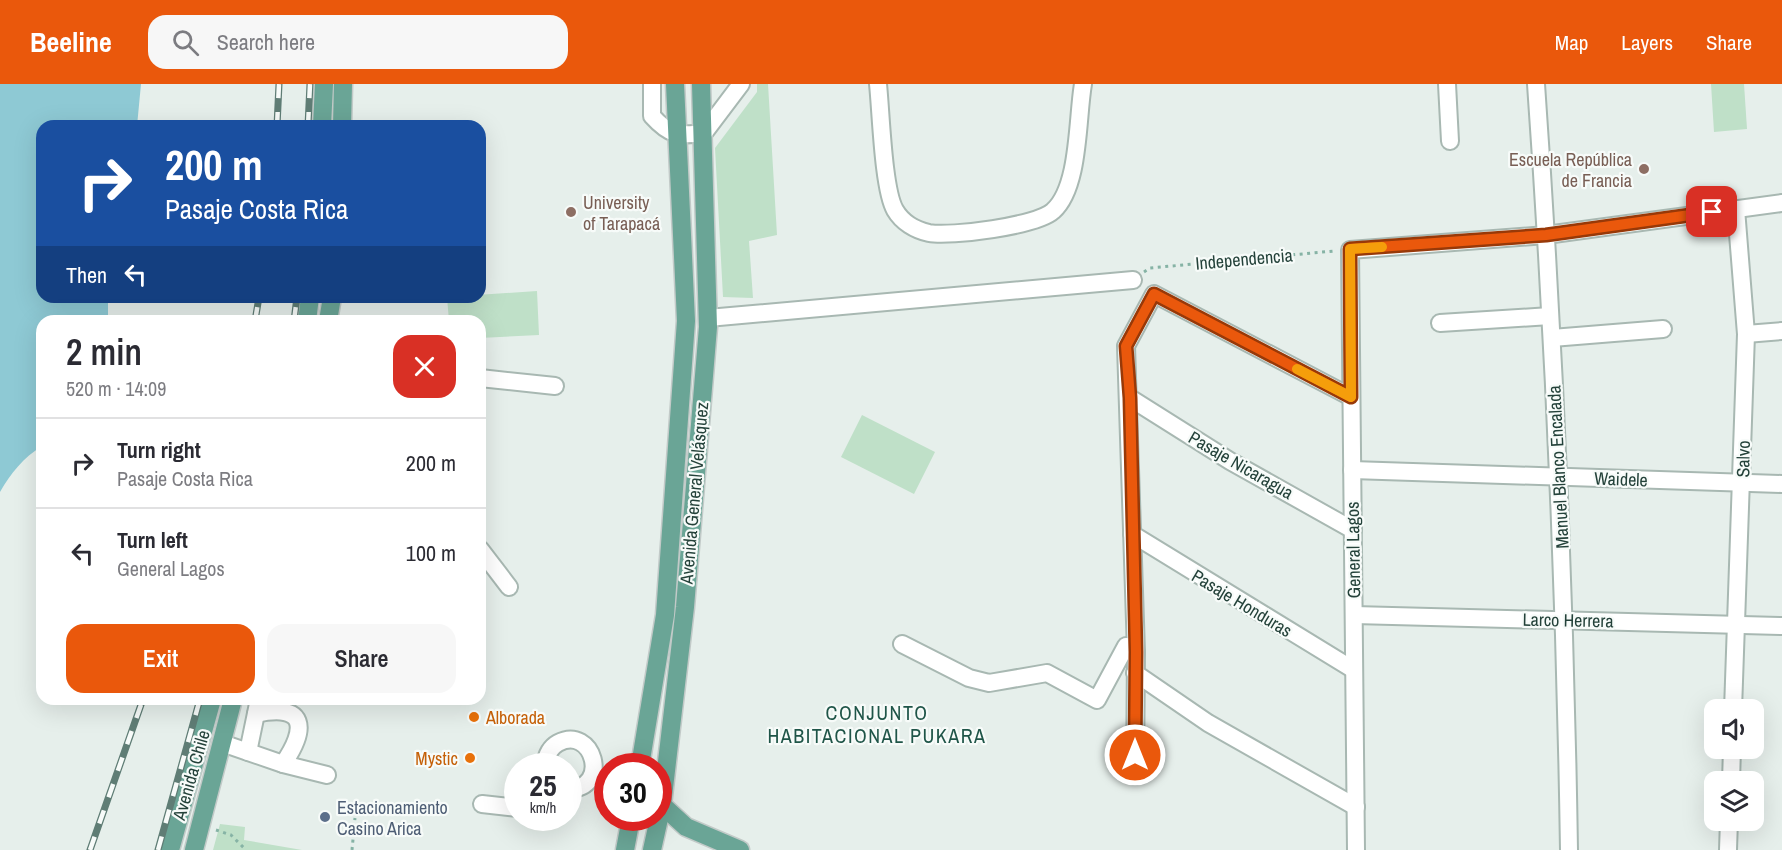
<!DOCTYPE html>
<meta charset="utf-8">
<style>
body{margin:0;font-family:"Archivo Narrow",sans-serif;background:#f7f7f7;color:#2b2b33;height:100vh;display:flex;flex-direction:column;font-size:22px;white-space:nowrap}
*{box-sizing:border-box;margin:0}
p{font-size:20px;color:#7c7c81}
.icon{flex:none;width:33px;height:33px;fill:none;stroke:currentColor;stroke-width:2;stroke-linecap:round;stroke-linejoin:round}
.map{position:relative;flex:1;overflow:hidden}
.drawer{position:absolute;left:36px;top:231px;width:450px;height:390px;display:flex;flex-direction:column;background:#fff;border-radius:18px;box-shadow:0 6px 24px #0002}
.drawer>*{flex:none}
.banner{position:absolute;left:36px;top:36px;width:450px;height:183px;border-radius:18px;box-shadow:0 6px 24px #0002;background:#1a4fa0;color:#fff;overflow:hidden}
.buttons{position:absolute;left:1704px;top:615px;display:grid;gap:12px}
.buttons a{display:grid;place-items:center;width:60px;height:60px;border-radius:12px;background:#fff;box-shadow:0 6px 24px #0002;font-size:30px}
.speed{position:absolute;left:504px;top:669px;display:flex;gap:12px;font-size:30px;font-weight:700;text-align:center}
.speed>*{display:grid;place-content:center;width:78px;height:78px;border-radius:50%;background:#fff;box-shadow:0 6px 24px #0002;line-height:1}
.speed small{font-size:15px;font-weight:400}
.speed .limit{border:9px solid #d22;background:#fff;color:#111}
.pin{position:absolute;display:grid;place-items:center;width:51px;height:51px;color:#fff;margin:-26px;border-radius:12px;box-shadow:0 3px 9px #0006}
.me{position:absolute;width:66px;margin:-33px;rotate:0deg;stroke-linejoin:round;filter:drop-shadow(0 0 4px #0008)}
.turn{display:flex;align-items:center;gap:21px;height:126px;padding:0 30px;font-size:27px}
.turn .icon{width:78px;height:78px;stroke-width:2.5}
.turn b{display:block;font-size:42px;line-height:51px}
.then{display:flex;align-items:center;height:57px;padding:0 30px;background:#0003;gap:12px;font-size:22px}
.round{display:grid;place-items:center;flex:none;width:63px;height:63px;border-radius:18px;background:#f7f7f7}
.head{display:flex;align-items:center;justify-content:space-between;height:102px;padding:0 30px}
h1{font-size:36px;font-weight:600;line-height:45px}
.button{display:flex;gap:12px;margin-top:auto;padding:12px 30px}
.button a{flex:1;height:69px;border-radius:18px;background:#ea580c;color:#fff;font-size:24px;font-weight:600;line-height:69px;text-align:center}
.button a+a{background:#f7f7f7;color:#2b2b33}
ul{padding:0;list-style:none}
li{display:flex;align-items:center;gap:18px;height:90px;padding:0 30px;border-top:2px solid #e1e1e2}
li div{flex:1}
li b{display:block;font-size:22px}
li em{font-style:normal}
header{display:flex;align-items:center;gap:36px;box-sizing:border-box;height:84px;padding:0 30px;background:#ea580c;color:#fff}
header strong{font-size:28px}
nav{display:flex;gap:33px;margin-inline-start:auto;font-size:21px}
.search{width:420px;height:54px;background:#f7f7f7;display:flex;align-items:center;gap:15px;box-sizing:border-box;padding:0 21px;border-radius:18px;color:#7c7c81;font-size:22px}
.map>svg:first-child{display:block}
.green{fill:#bfe0c8}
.water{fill:#8ec9d4}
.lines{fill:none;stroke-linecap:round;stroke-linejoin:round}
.minor-casing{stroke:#a8b8b2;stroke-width:20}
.major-casing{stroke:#c2cac8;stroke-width:21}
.path{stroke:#86b3a5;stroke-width:3;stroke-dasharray:3 4.5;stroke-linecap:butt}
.minor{stroke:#fff;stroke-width:16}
.major{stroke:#6aa596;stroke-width:18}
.rail-casing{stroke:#5f7d75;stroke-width:7}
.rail{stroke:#f7fbf9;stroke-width:4.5;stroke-dasharray:14;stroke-linecap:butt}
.route-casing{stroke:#983908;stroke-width:15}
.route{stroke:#ea580c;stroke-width:10}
.slow{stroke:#f59e0b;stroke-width:10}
.education-dot{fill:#8d6e63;stroke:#f7fbf9;stroke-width:2}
.food-dot{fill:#e8710a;stroke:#f7fbf9;stroke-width:2}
.service-dot{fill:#5c6f8a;stroke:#f7fbf9;stroke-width:2}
.labels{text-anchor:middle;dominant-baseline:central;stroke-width:4.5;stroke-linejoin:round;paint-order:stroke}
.education-label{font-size:18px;fill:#785e54;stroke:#f7fbf9;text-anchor:end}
.street-label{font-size:18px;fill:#24423a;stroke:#f7fbf9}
.food-label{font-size:18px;fill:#c56008;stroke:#f7fbf9;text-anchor:start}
.service-label{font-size:18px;fill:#4e5e75;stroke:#f7fbf9;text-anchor:start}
.neighbourhood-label{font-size:20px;letter-spacing:1.5px;fill:#1f5548;stroke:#f7fbf9}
</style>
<header>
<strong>Beeline</strong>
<div class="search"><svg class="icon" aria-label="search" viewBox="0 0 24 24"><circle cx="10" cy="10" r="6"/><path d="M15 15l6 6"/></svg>Search here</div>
<nav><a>Map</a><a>Layers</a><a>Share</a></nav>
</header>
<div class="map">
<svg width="1782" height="766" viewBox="0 0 1782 766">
<rect width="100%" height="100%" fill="#e6efeb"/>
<!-- green -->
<g class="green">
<path d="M 757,0 L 768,0 L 777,151 L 749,157 L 753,214 L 723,213 L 715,64 L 757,8 Z"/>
<path d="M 1711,0 L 1744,0 L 1747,45 L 1714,48 Z"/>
<path d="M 537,207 L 539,251 L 480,254 L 480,237 L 449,237 L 447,213 Z"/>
<path d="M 862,331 L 935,368 L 914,410 L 841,373 Z"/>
<path d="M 220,740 L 245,743 L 244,756 L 302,766 L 213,766 Z"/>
</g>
<!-- water -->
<path class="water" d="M 0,0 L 141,0 L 137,42 L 42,42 L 42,213 L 108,213 L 108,237 L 42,237 L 42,362 C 23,374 11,389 0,408 Z"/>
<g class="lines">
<!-- minor casing -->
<g class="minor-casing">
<g id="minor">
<path d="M 652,0 L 652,32 C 670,52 678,52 704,49 L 741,0"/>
<path d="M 878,0 C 881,28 883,105 895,126 C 902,138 915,146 929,149 C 950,153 1037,142 1053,127 C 1080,103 1077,34 1083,0"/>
<path d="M 1447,0 L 1450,57"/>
<path d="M 1536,0 C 1554,255 1565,510 1569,766"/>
<path d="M 708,234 L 1133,196"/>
<path d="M 1440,239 L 1550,232"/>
<path d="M 1746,250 L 1782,247"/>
<path d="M 1552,254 L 1663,245"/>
<path d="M 480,294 L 555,302"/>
<path d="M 1130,314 L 1230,377 L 1353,446"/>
<path d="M 1352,386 L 1782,400"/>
<path d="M 1132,450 L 1354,586"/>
<path d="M 480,465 L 509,503"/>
<path d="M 1354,531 L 1782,542"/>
<path d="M 902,560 L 969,594 L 989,599 L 1047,589 L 1097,616 L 1126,562 L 1136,568"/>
<path d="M 1135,589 L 1208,639 L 1356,723"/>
<path d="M 1733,626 L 1746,250 L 1736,125"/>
<path d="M 256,630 C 306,619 308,644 283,680"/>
<path d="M 222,659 L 283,680 L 327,691"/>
<path d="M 248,668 L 259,615"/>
<path d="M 545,682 C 546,672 549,664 558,659 C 593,640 612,705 568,705"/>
<path d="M 1135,692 L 1136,568 L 1126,262 L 1154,210 L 1351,313"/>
<path d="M 1731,698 L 1732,664"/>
<path d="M 482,720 L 518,724"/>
<path d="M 1356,766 L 1350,166 L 1546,151 L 1782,119"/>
<path d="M 1728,766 L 1729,736"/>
</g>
</g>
<!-- major casing -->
<g class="major-casing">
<g id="major">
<path d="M 322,42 L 324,0"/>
<path d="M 342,42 L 343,0"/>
<path d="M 307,237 L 310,213"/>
<path d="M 328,237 L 332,213"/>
<path d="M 640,682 L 665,531 L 686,237 L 675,0"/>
<path d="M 662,721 L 686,743 L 740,766"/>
<path d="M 170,766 L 212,615"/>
<path d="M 194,766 L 233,615"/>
<path d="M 625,766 L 631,734"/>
<path d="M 652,766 L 662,721 L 685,523 L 708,243 L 701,0"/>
</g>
</g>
<!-- path -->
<g class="path">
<path d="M 1144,188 L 1150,184 L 1334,167"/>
<path d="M 216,746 L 231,751 L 246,766"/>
<path d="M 352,766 L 355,734"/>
</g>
<!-- minor -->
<use href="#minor" class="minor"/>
<!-- major -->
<use href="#major" class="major"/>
<!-- rail casing -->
<g class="rail-casing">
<g id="rail">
<path d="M 277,42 L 279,0"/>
<path d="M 308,42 L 310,0"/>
<path d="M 255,237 L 259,213"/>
<path d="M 294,237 L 297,213"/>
<path d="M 90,766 L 143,615"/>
<path d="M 158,766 L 200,615"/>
</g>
</g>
<!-- rail -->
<use href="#rail" class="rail"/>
</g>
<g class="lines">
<!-- route casing -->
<g class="route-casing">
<path id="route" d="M 1135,671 L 1136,568 L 1130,314 L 1126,262 L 1154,210 L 1351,313 L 1350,165 L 1546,151 L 1712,128"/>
</g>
<!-- route -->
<use href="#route" class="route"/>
<!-- slow -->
<path class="slow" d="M 1297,285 L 1351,313 L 1350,165 L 1382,163"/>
</g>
<!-- markers -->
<g class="education-dot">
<circle cx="1644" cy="85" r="6"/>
<circle cx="571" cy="128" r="6"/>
</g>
<g class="food-dot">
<circle cx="474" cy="633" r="6"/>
<circle cx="470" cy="674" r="6"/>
</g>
<circle class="service-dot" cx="325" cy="733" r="6"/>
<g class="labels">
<!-- education labels -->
<g class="education-label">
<text x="1632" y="75">Escuela República<tspan x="1632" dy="21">de Francia</tspan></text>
<text x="583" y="118" text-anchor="start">University<tspan x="583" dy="21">of Tarapacá</tspan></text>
</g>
<!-- street labels -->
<g class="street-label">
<text transform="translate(1244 175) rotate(-5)">Independencia</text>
<text transform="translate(1743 375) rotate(-89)">Salvo</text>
<text transform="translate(1241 381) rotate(30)">Pasaje Nicaragua</text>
<text transform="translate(1558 383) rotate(-93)">Manuel Blanco Encalada</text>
<text transform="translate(1621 395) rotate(2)">Waidele</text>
<text transform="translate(694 409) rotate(-85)">Avenida General Velásquez</text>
<text transform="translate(1353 466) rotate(-91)">General Lagos</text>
<text transform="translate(1242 519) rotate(31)">Pasaje Honduras</text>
<text transform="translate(1568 536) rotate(1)">Larco Herrera</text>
<text transform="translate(191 691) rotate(-74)">Avenida Chile</text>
</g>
<!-- food labels -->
<g class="food-label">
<text x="486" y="633">Alborada</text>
<text x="458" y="674" text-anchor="end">Mystic</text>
</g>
<!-- service labels -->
<g class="service-label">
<text x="337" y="723">Estacionamiento<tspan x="337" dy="21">Casino Arica</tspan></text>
</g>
<!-- neighbourhood labels -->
<g class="neighbourhood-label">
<text x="877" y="628">CONJUNTO<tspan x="877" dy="23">HABITACIONAL PUKARA</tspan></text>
</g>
</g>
</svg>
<div class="buttons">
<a><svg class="icon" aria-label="sound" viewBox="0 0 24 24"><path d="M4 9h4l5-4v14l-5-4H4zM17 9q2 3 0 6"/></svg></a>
<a><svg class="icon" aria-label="layers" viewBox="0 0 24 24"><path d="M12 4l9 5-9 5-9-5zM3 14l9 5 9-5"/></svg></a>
</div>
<div class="speed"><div>25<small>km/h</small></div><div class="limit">30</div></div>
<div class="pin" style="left:1712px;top:128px;background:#d93025"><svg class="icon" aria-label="arrive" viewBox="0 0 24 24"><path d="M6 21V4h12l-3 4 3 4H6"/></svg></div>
<svg class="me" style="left:1135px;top:671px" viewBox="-20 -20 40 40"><circle r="17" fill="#ea580c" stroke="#fff" stroke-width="3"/><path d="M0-11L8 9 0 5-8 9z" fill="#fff"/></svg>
<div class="banner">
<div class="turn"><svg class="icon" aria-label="right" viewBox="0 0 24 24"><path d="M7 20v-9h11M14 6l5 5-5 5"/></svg><div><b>200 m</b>Pasaje Costa Rica</div></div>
<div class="then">Then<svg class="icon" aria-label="left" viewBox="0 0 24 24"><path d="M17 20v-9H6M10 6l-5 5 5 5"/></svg></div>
</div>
<section class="drawer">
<div class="head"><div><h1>2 min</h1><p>520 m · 14:09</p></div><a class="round" style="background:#d93025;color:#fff"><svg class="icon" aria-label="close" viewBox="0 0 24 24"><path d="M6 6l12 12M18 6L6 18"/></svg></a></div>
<ul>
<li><svg class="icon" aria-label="right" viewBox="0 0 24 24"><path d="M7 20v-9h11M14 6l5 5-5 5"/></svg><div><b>Turn right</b><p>Pasaje Costa Rica</p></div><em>200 m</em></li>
<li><svg class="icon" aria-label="left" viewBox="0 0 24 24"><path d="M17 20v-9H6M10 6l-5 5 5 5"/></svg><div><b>Turn left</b><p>General Lagos</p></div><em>100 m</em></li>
</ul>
<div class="button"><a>Exit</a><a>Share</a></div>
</section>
</div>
